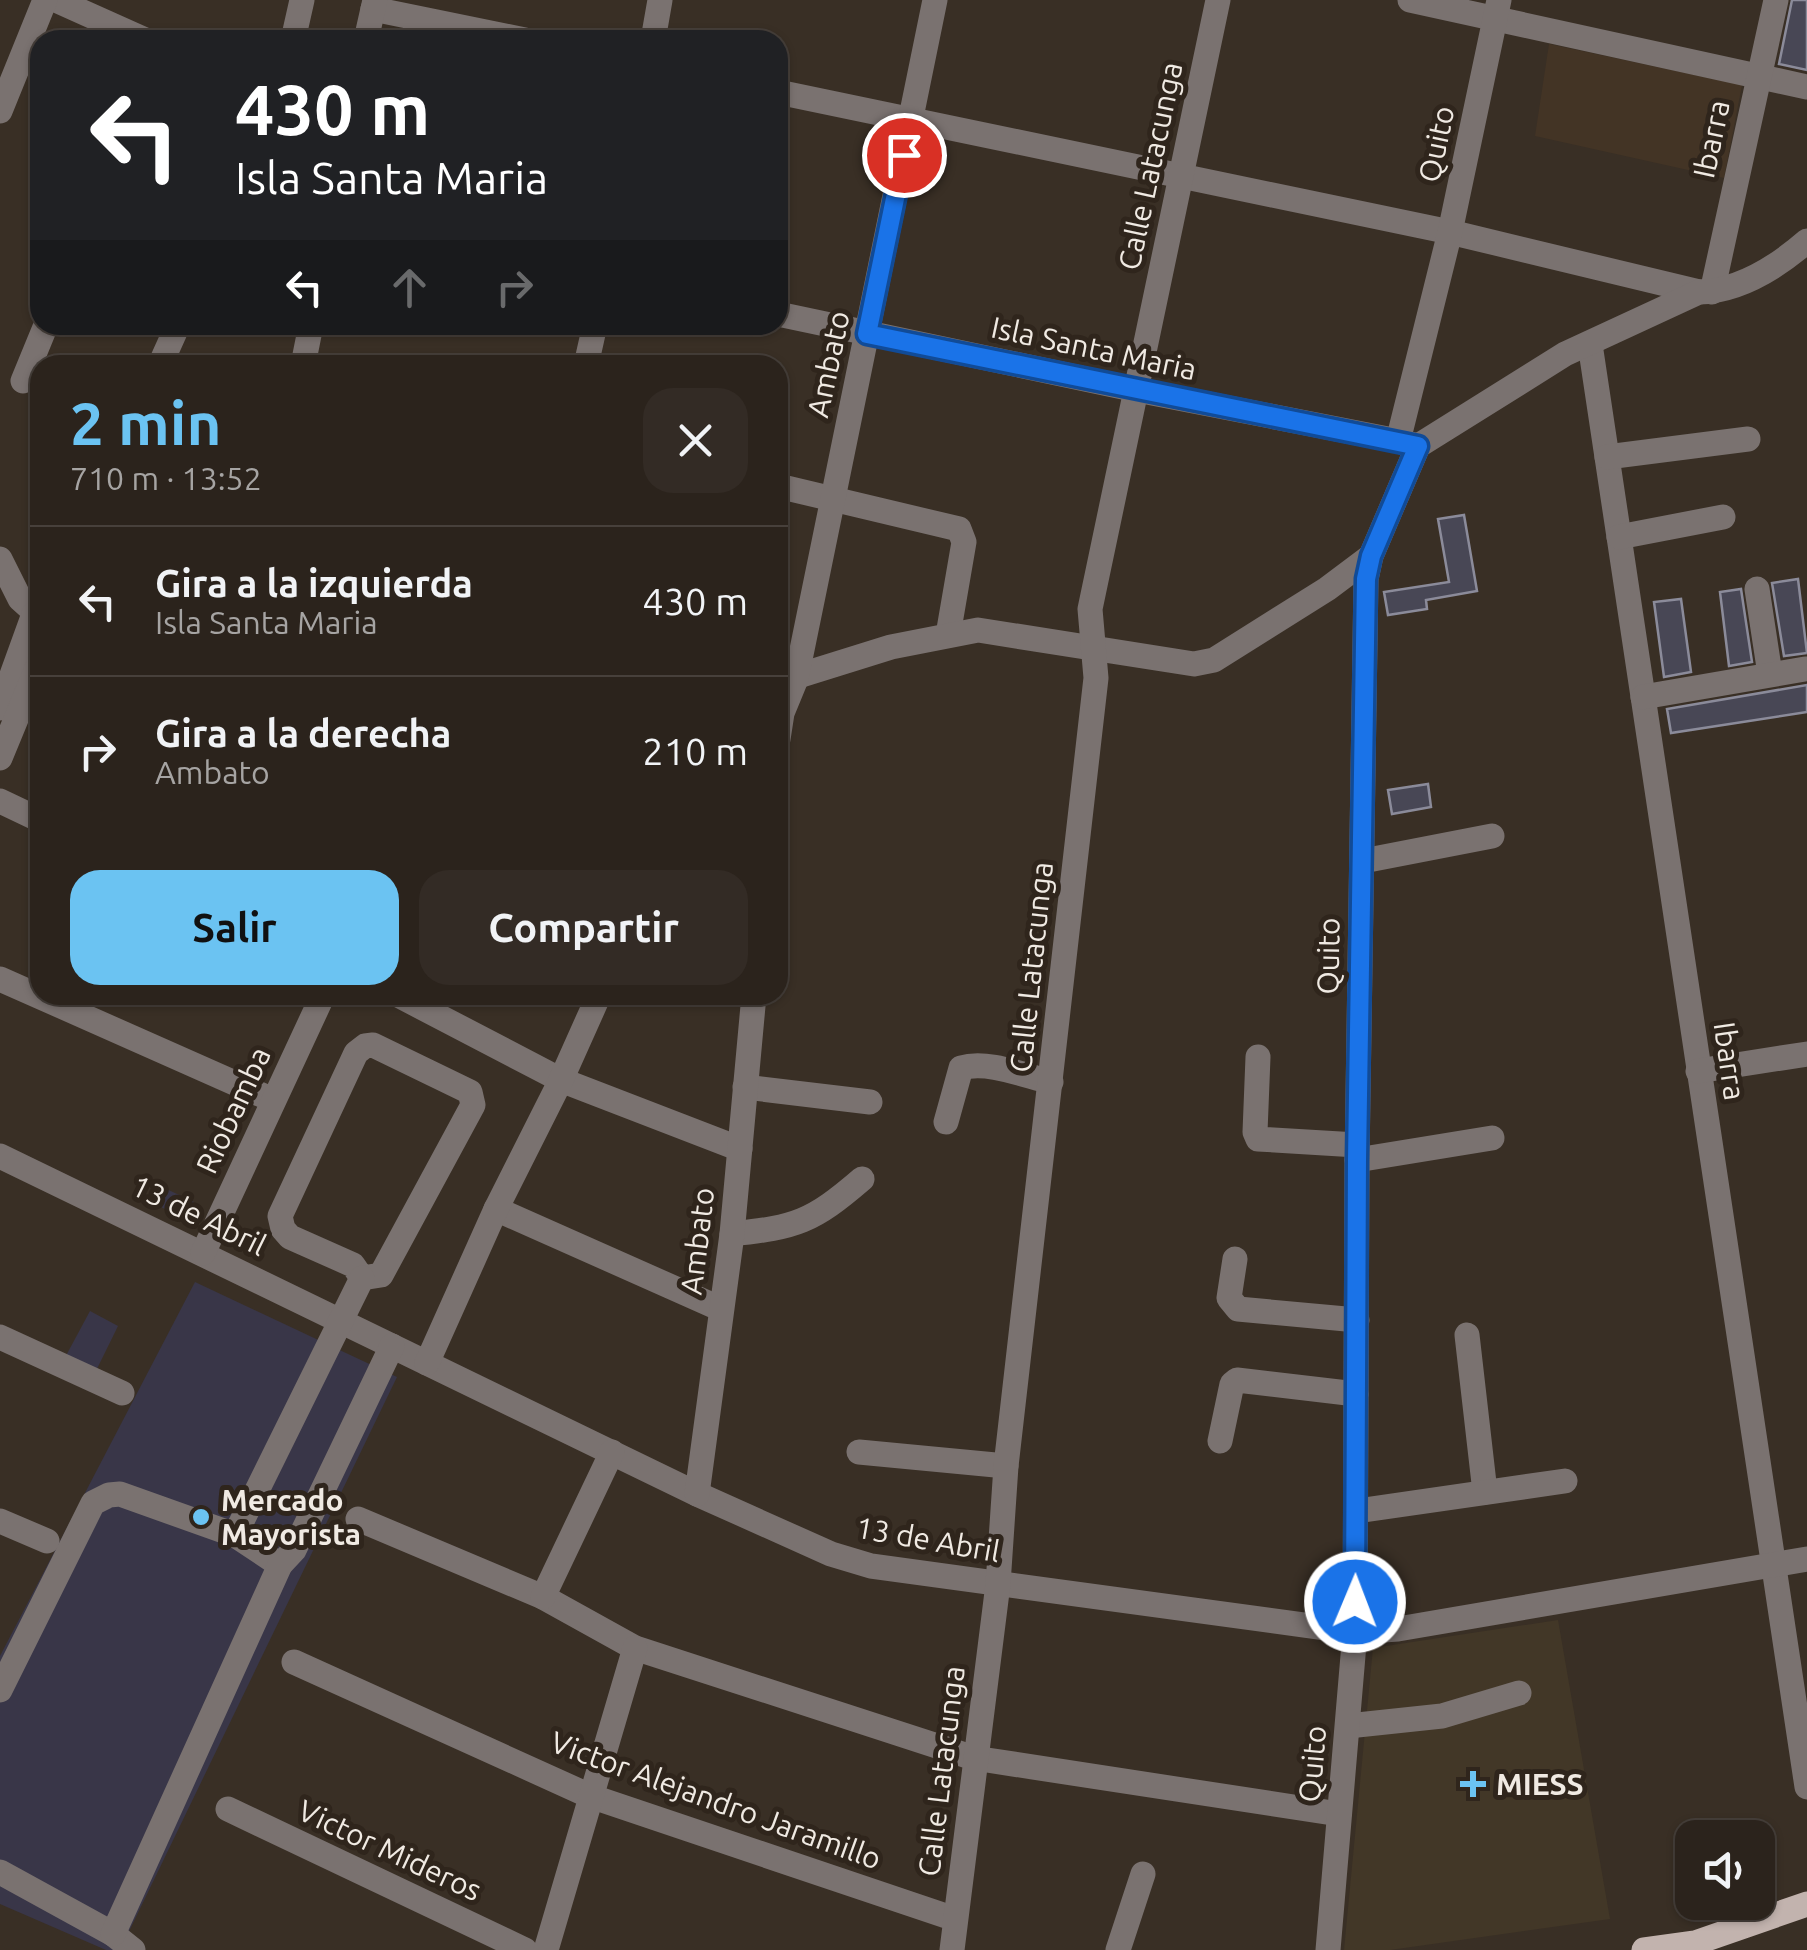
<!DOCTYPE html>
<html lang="es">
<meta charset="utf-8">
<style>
body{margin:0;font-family:Ubuntu,sans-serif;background:#332b25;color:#f1f3f6;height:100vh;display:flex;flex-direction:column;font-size:38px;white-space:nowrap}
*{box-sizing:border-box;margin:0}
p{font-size:32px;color:#a6a4a3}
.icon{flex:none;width:55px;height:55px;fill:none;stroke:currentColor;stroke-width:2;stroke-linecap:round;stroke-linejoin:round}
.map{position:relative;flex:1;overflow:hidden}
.drawer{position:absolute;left:30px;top:355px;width:758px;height:650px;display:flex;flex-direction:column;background:#2b231c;border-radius:30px;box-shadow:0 2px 8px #0004,0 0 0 2px #47403b}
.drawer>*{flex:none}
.hud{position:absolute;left:30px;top:30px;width:758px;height:305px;border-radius:30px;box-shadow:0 2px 8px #0004,0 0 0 2px #47403b;background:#202124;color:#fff;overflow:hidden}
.controls{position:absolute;left:1675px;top:1820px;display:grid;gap:20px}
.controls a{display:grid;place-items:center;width:100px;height:100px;border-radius:20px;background:#2b231c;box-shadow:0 2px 8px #0004,0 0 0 2px #47403b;font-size:50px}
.pin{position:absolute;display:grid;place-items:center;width:85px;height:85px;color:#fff;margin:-42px;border:5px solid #fff;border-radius:50%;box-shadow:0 2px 10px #0007}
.me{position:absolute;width:110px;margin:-55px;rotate:1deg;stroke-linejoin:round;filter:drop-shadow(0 0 8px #0008)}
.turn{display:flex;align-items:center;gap:35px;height:210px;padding:0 40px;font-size:45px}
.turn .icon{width:130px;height:130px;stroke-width:2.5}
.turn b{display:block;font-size:70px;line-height:85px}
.lanes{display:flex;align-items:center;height:95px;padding:0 40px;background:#0003;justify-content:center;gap:50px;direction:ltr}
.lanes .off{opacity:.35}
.round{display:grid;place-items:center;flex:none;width:105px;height:105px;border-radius:30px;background:#332b25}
.summary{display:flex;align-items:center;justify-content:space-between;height:170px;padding:0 40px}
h1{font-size:60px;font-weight:700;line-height:75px;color:#6bc3f2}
.button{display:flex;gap:20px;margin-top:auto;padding:20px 40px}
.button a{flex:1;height:115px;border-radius:30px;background:#6bc3f2;color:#111;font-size:40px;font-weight:700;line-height:115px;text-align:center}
.button a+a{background:#332b25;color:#f1f3f6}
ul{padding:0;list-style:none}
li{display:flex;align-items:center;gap:30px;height:150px;padding:0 40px;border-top:2px solid #47403b}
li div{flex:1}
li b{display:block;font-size:38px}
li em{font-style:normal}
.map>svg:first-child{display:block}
.commercial{fill:#393648}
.built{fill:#433425}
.medical{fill:#423727}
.building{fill:#484755;stroke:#8b8b9a;stroke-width:2.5}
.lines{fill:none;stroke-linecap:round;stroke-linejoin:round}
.minor{stroke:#7a7270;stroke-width:25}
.major{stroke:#c2b3ae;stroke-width:25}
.route-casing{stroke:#114b97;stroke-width:25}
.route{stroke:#1a73e8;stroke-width:18}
.poi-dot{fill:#6bc3f2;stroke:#2f251c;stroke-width:4}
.labels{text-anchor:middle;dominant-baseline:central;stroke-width:10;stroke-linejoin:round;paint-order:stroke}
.street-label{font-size:30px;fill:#f0eae3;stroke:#2f251c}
.poi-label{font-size:30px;font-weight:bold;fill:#f0eae3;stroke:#2f251c;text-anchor:start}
</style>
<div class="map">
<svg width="1807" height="1950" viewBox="0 0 1807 1950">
<rect width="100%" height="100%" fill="#392f25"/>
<!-- commercial -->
<g class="commercial">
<path d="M 158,1185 L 194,1202 L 184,1221 L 150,1200 Z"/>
<path d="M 195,1282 L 397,1377 L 120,1950 L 106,1950 L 0,1904 L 0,1656 Z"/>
<path d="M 90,1311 L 118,1326 L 92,1379 L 61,1365 Z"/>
</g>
<!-- built -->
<path class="built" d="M 1549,44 L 1742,85 L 1724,178 L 1535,136 Z"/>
<!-- medical -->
<path class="medical" d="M 1558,1620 L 1610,1919 L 1390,1950 L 1344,1950 L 1373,1648 Z"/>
<!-- building -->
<g class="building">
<path d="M 1792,0 L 1807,0 L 1807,70 L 1779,64 Z"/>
<path d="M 1464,515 L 1477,591 L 1426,600 L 1427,609 L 1388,615 L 1384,592 L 1449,582 L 1438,519 Z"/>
<path d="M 1798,579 L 1807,653 L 1784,656 L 1772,583 Z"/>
<path d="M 1741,589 L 1752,662 L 1729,666 L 1720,592 Z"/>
<path d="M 1681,599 L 1691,672 L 1664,677 L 1654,602 Z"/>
<path d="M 1807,685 L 1807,712 L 1671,733 L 1667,709 Z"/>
<path d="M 1428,784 L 1431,807 L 1392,814 L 1388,790 Z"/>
</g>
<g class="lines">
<!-- minor -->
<g class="minor">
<path d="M 56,0 L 145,40"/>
<path d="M 1410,0 L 1807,87"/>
<path d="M 373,9 L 525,40"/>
<path d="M 293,40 L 302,0"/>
<path d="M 366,40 L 375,0"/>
<path d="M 653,40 L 660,0"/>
<path d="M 778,92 L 1450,232 L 1699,292"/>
<path d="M 0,111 L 45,0"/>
<path d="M 1712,292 L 1776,0"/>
<path d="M 778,314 L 1137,390 L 1398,441"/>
<path d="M 1590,344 L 1807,1787"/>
<path d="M 160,365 L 178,325"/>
<path d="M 303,365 L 311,325"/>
<path d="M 586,365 L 595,325"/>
<path d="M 23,381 L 46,325"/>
<path d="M 1414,445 L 1398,441 L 1450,232 L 1499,0"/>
<path d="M 1418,446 L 1565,354 L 1699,292 C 1739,291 1777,267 1807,241"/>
<path d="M 1607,457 L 1748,439"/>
<path d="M 778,486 L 959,529 L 964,542 L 948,635"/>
<path d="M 1619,537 L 1723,517"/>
<path d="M 0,559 L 20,599 L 40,617"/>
<path d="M 1757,589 L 1770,674"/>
<path d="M 782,681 L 891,647 L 978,630 L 1194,664 L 1214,660 L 1327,589 L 1371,556"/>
<path d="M 1643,697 L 1805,669"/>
<path d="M 0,708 L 34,614"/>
<path d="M 778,739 L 782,713 L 796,679 L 935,0"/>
<path d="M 0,758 L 40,661"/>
<path d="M 0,801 L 40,820"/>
<path d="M 1363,861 L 1492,836"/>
<path d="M 0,979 L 273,1100"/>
<path d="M 398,995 L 561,1080 L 740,1149"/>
<path d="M 373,1045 L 470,1092 L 473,1105 L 381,1275 L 362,1278 L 353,1265 L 290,1237 L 283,1229 L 280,1216 L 356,1053 L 365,1046 Z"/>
<path d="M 1258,1057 L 1255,1132 L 1258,1139 L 1357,1145"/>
<path d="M 1698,1071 L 1807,1054"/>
<path d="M 745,1087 L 870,1102"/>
<path d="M 946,1122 L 961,1068 C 988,1060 1025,1076 1051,1082"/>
<path d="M 0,1156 L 697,1494 L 831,1554 L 871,1566 L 1355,1632 L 1398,1629 L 1807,1559"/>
<path d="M 1357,1160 L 1492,1138"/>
<path d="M 496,1209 L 721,1309"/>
<path d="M 732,1234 C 797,1227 812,1222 862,1179"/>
<path d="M 203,1253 L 323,995"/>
<path d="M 1235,1259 L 1229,1298 L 1238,1309 L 1357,1320"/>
<path d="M 1467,1335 L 1485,1492"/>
<path d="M 0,1337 L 122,1393"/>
<path d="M 427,1363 L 496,1209 L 561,1080 L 599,995"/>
<path d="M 1220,1441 L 1232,1384 L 1237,1380 L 1356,1394"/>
<path d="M 859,1452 L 1006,1466"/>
<path d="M 697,1494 L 732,1234 L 754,995"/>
<path d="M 1357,1511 L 1565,1481"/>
<path d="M 358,1519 L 543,1597 L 635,1648 L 974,1758 L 1339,1814"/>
<path d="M 0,1521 L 47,1541"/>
<path d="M 235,1535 L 362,1278"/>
<path d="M 543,1597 L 612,1452"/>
<path d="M 294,1662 L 590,1796 L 955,1919"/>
<path d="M 0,1690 L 93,1503 L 109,1495 L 120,1494 L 235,1535 L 280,1565"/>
<path d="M 1348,1726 L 1442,1716 L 1519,1693"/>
<path d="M 228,1809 L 525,1950"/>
<path d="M 0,1872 L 113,1934 L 133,1950"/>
<path d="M 113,1934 L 280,1565 L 294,1550 L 392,1346"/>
<path d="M 546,1950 L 635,1648"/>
<path d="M 952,1950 L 998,1584 L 1006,1466 L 1096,678 L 1090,609 L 1218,0"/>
<path d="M 1118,1950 L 1143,1874"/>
<path d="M 1328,1950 L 1355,1632 L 1357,1160 L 1366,579 L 1371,556 L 1418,446"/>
</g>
<!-- major -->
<path class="major" d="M 1644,1950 L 1695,1943 L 1807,1904"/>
</g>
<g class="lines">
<!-- route casing -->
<g class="route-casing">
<path id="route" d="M 904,155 L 867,334 L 1418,446 L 1371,556 L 1366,579 L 1357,1160 L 1355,1602"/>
</g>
<!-- route -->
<use href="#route" class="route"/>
</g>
<!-- markers -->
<g class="poi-dot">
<circle cx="201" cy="1517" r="10"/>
<path d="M1468 1769h10v10h10v10h-10v10h-10v-10h-10v-10h10z"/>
</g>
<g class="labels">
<!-- street labels -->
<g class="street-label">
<text transform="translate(1711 139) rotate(-78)">Ibarra</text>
<text transform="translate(1436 144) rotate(-78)">Quito</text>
<text transform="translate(1150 166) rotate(-78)">Calle Latacunga</text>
<text transform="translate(1094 348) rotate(12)">Isla Santa Maria</text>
<text transform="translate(828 364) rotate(-78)">Ambato</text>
<text transform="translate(1328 956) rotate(-89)">Quito</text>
<text transform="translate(1031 967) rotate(-84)">Calle Latacunga</text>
<text transform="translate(1730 1061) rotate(82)">Ibarra</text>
<text transform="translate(233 1110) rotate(-65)">Riobamba</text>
<text transform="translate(199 1215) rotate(26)">13 de Abril</text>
<text transform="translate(697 1241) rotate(-83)">Ambato</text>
<text transform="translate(928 1539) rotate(10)">13 de Abril</text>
<text transform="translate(1312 1764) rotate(-85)">Quito</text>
<text transform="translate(941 1771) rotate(-83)">Calle Latacunga</text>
<text transform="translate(716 1800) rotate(20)">Victor Alejandro Jaramillo</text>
<text transform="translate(390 1850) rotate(25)">Victor Mideros</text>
</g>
<!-- poi labels -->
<g class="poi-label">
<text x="221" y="1500">Mercado<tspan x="221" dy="34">Mayorista</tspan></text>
<text x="1496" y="1784">MIESS</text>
</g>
</g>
</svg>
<div class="controls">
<a><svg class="icon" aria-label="sound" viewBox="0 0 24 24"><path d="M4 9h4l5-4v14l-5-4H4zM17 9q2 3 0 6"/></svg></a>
</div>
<div class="pin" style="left:904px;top:155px;background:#d93025"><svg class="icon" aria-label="arrive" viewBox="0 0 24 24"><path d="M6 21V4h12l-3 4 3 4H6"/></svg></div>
<svg class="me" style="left:1355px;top:1602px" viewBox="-20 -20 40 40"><circle r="17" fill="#1a73e8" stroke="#fff" stroke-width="3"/><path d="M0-11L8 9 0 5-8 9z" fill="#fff"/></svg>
<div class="hud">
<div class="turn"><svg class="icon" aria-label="left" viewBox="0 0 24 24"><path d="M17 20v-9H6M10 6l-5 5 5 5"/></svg><div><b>430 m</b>Isla Santa Maria</div></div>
<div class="lanes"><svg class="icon" aria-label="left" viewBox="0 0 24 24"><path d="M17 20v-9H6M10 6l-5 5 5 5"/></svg><svg class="icon off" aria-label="ahead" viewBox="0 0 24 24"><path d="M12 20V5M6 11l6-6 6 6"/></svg><svg class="icon off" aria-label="right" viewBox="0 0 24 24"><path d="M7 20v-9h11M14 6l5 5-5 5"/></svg></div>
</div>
<section class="drawer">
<div class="summary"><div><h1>2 min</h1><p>710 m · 13:52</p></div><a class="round"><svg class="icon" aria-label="close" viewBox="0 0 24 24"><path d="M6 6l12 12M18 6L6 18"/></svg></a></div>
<ul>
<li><svg class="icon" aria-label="left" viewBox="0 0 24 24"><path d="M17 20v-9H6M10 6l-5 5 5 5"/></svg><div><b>Gira a la izquierda</b><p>Isla Santa Maria</p></div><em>430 m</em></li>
<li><svg class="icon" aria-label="right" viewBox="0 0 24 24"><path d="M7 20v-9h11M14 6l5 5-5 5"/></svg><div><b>Gira a la derecha</b><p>Ambato</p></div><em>210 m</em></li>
</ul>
<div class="button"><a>Salir</a><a>Compartir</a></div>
</section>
</div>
